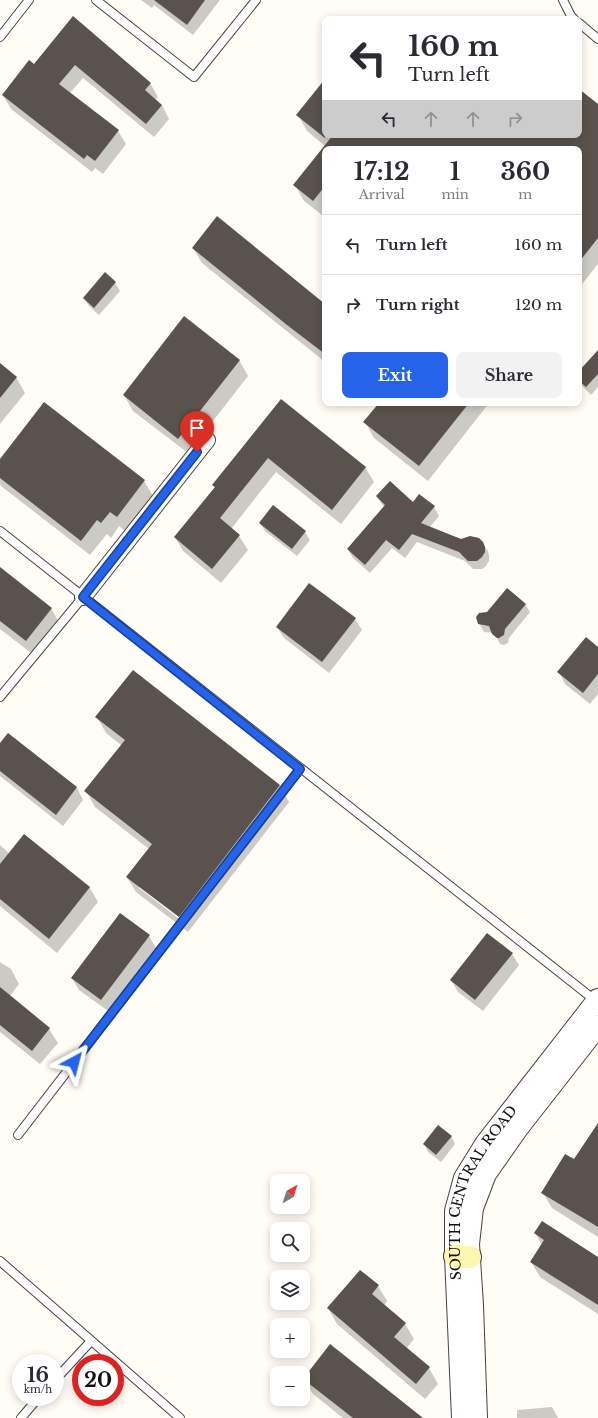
<!DOCTYPE html>
<meta charset="utf-8">
<style>
body{margin:0;font-family:"Libre Baskerville",serif;background:#f2f2f3;color:#2b2b33;height:100vh;display:flex;flex-direction:column;font-size:15px;white-space:nowrap}
*{box-sizing:border-box;margin:0}
p{font-size:13px;color:#7c7c81}
.icon{flex:none;width:22px;height:22px;fill:none;stroke:currentColor;stroke-width:2;stroke-linecap:round;stroke-linejoin:round}
.map{position:relative;flex:1;overflow:hidden}
.drawer{position:absolute;left:322px;top:146px;width:260px;height:260px;display:flex;flex-direction:column;background:#fff;border-radius:8px;box-shadow:0 2px 10px #0003}
.drawer>*{flex:none}
.hud{position:absolute;left:322px;top:16px;width:260px;height:122px;border-radius:8px;box-shadow:0 2px 10px #0003;background:#fff;color:#2b2b33;overflow:hidden}
.needle{width:26px;rotate:39deg}
.tools{position:absolute;left:270px;top:1174px;display:grid;gap:8px}
.tools a{display:grid;place-items:center;width:40px;height:40px;border-radius:8px;background:#fff;box-shadow:0 2px 10px #0003;font-size:20px}
.speed{position:absolute;left:12px;top:1354px;display:flex;gap:8px;font-size:20px;font-weight:700;text-align:center}
.speed>*{display:grid;place-content:center;width:52px;height:52px;border-radius:50%;background:#fff;box-shadow:0 2px 10px #0003;line-height:1}
.speed small{font-size:10px;font-weight:400}
.speed .limit{border:6px solid #d22;background:#fff;color:#111}
.pin{position:absolute;display:grid;place-items:center;width:34px;height:34px;color:#fff;margin:-41px -17px;border-radius:50% 50% 50% 0;rotate:-45deg;box-shadow:0 0 4px #0007}
.pin .icon{rotate:45deg}
.me{position:absolute;width:44px;margin:-22px;rotate:38deg;stroke-linejoin:round;filter:drop-shadow(0 0 3px #0008)}
.turn{display:flex;align-items:center;gap:14px;height:84px;padding:0 20px;font-size:18px}
.turn .icon{width:52px;height:52px;stroke-width:2.5}
.turn b{display:block;font-size:28px;line-height:34px}
.lanes{display:flex;align-items:center;height:38px;padding:0 20px;background:#0003;justify-content:center;gap:20px;direction:ltr}
.lanes .off{opacity:.35}
.eta{display:flex;justify-content:space-evenly;align-items:center;height:68px;text-align:center}
.eta b{font-size:24px;font-weight:700;line-height:28px}
.button{display:flex;gap:8px;margin-top:auto;padding:8px 20px}
.button a{flex:1;height:46px;border-radius:8px;background:#2563eb;color:#fff;font-size:16px;font-weight:700;line-height:46px;text-align:center}
.button a+a{background:#f2f2f3;color:#2b2b33}
ul{padding:0;list-style:none}
li{display:flex;align-items:center;gap:12px;height:60px;padding:0 20px;border-top:1px solid #e1e1e2}
li div{flex:1}
li b{display:block;font-size:15px}
li em{font-style:normal}
.map>svg:first-child{display:block}
.shadow{fill:#0003;fill-rule:evenodd}
.building{fill:#5a524d}
.lines{fill:none;stroke-linecap:round;stroke-linejoin:round}
.service-casing{stroke:#444;stroke-width:10}
.minor-casing{stroke:#444;stroke-width:18}
.tertiary-casing{stroke:#444;stroke-width:22}
.secondary-casing{stroke:#333;stroke-width:24}
.service{stroke:#fff;stroke-width:8}
.minor{stroke:#fff;stroke-width:16}
.tertiary{stroke:#fff;stroke-width:20}
.secondary{stroke:#fff6b0;stroke-width:22}
.route-casing{stroke:#184099;stroke-width:10}
.route{stroke:#2563eb;stroke-width:7}
.labels{text-anchor:middle;dominant-baseline:central;stroke-width:4;stroke-linejoin:round;paint-order:stroke}
.street-label{font-size:14px;fill:#111;stroke:#fff}
</style>
<div class="map">
<svg width="598" height="1418" viewBox="0 0 598 1418">
<rect width="100%" height="100%" fill="#fffdf5"/>
<!-- shadow -->
<g class="shadow">
<path d="M 141,0 L 220,0 L 193,35 L 154,5 L 152,8 Z"/>
<path d="M 73,17 L 150,83 L 158,97 L 155,100 L 162,105 L 169,119 L 154,137 L 83,78 L 70,93 L 118,131 L 126,144 L 103,174 L 95,168 L 92,172 L 11,109 L 3,95 L 34,66 Z"/>
<path d="M 325,81 L 325,135 L 579,135 L 579,91 L 598,105 L 598,264 L 579,288 L 579,149 L 325,149 L 325,212 L 322,215 L 304,201 L 295,185 L 325,146 L 307,131 L 298,115 Z"/>
<path d="M 193,248 L 325,305 L 325,362 L 202,263 Z"/>
<path d="M 105,274 L 115,283 L 120,291 L 99,315 L 89,306 L 84,298 Z"/>
<path d="M 239,360 L 248,376 L 188,453 L 133,411 L 124,395 Z"/>
<path d="M 0,364 L 16,377 L 25,393 L 0,424 Z"/>
<path d="M 598,364 L 598,387 L 591,395 L 579,383 L 579,373 Z"/>
<path d="M 281,400 L 365,467 L 374,482 L 341,524 L 276,472 L 231,529 L 239,536 L 248,550 L 221,583 L 183,551 L 175,537 L 215,488 L 214,485 Z"/>
<path d="M 378,403 L 489,403 L 428,481 L 374,438 L 365,422 L 379,404 Z"/>
<path d="M 0,461 L 144,481 L 153,496 L 126,532 L 119,526 L 111,538 L 107,534 L 90,555 L 1,486 L 0,484 Z"/>
<path d="M 377,497 L 434,507 L 439,516 L 429,528 L 461,540 L 470,537 L 479,538 L 488,551 L 489,556 L 489,561 L 486,566 L 482,569 L 473,569 L 465,561 L 417,542 L 405,558 L 392,548 L 370,573 L 353,558 L 348,549 L 384,507 Z"/>
<path d="M 260,523 L 305,532 L 310,540 L 297,556 L 265,531 Z"/>
<path d="M 0,569 L 51,608 L 60,624 L 35,656 L 0,629 Z"/>
<path d="M 525,604 L 530,612 L 509,638 L 508,643 L 504,645 L 500,644 L 494,633 L 484,632 L 479,623 Z"/>
<path d="M 355,619 L 362,630 L 329,673 L 284,638 L 277,627 Z"/>
<path d="M 598,648 L 598,694 L 590,704 L 565,684 L 559,672 Z"/>
<path d="M 133,671 L 280,786 L 289,802 L 188,932 L 136,892 L 127,877 L 149,849 L 95,807 L 86,791 L 122,746 L 106,733 L 97,717 ZM 139,885 L 183,920 L 182,921 L 139,888 Z"/>
<path d="M 8,735 L 77,788 L 83,800 L 63,826 L 0,776 L 0,745 Z"/>
<path d="M 25,835 L 90,888 L 98,902 L 57,953 L 0,906 L 0,845 L 10,854 Z"/>
<path d="M 149,936 L 156,948 L 108,1011 L 79,990 L 72,978 Z"/>
<path d="M 512,954 L 519,965 L 483,1011 L 458,992 L 451,980 Z"/>
<path d="M 0,962 L 11,969 L 19,984 L 10,996 L 49,1029 L 58,1043 L 40,1064 L 0,1032 Z"/>
<path d="M 598,1125 L 598,1237 L 552,1208 L 543,1193 L 574,1161 Z"/>
<path d="M 451,1136 L 455,1144 L 441,1162 L 428,1152 L 424,1144 Z"/>
<path d="M 535,1233 L 598,1258 L 598,1314 L 540,1277 L 531,1262 L 542,1245 Z"/>
<path d="M 378,1286 L 387,1301 L 384,1306 L 405,1324 L 414,1339 L 406,1349 L 429,1368 L 438,1384 L 425,1399 L 337,1324 L 328,1308 Z"/>
<path d="M 304,1379 L 421,1418 L 343,1418 L 313,1394 Z"/>
<path d="M 552,1407 L 558,1418 L 517,1418 L 517,1410 Z"/>
</g>
<!-- building -->
<g class="building">
<path d="M 154,0 L 205,0 L 187,25 Z"/>
<path d="M 73,16 L 151,83 L 145,90 L 162,105 L 146,124 L 75,65 L 59,84 L 119,130 L 95,161 L 87,155 L 84,159 L 2,95 L 29,60 L 34,64 Z"/>
<path d="M 325,79 L 325,138 L 296,115 Z"/>
<path d="M 579,89 L 598,104 L 598,238 L 579,262 L 579,149 L 325,149 L 325,186 L 313,201 L 293,185 L 333,135 L 579,135 Z"/>
<path d="M 217,216 L 325,304 L 325,354 L 287,325 L 192,248 Z"/>
<path d="M 105,272 L 116,282 L 94,308 L 83,298 Z"/>
<path d="M 184,316 L 240,360 L 178,439 L 123,395 Z"/>
<path d="M 598,350 L 598,374 L 586,387 L 579,381 L 579,371 Z"/>
<path d="M 0,363 L 17,377 L 0,398 Z"/>
<path d="M 281,399 L 366,467 L 332,510 L 268,458 L 220,518 L 240,535 L 212,569 L 174,537 L 215,487 L 212,485 Z"/>
<path d="M 44,402 L 145,480 L 117,517 L 110,512 L 101,523 L 97,520 L 81,541 L 0,478 L 0,459 Z"/>
<path d="M 379,403 L 469,403 L 419,466 L 363,422 Z"/>
<path d="M 390,481 L 413,502 L 419,494 L 435,506 L 421,523 L 461,539 L 470,536 L 479,538 L 483,542 L 485,547 L 485,552 L 482,557 L 477,561 L 468,561 L 459,552 L 412,534 L 399,550 L 386,540 L 365,565 L 347,549 L 385,505 L 376,496 Z"/>
<path d="M 273,505 L 306,531 L 292,549 L 259,523 Z"/>
<path d="M 0,567 L 52,608 L 26,641 L 0,621 Z"/>
<path d="M 309,583 L 356,618 L 322,662 L 276,627 Z"/>
<path d="M 507,588 L 526,604 L 505,629 L 504,635 L 499,638 L 497,638 L 492,634 L 489,626 L 478,624 L 476,617 L 479,613 L 487,612 Z"/>
<path d="M 586,637 L 598,647 L 598,674 L 583,693 L 557,672 Z"/>
<path d="M 133,670 L 280,785 L 179,917 L 126,877 L 152,844 L 84,791 L 125,740 L 95,717 Z"/>
<path d="M 8,733 L 77,787 L 56,815 L 0,771 L 0,743 Z"/>
<path d="M 24,834 L 90,887 L 49,939 L 0,899 L 0,864 Z"/>
<path d="M 120,913 L 150,935 L 101,1000 L 71,978 Z"/>
<path d="M 487,933 L 513,953 L 475,1000 L 450,980 Z"/>
<path d="M 0,987 L 50,1028 L 32,1051 L 0,1025 Z"/>
<path d="M 598,1123 L 598,1227 L 541,1193 L 565,1154 L 574,1159 Z"/>
<path d="M 438,1125 L 452,1136 L 436,1155 L 423,1144 Z"/>
<path d="M 542,1221 L 598,1257 L 598,1305 L 530,1262 L 544,1240 L 534,1233 Z"/>
<path d="M 360,1270 L 379,1285 L 372,1294 L 406,1323 L 394,1337 L 430,1367 L 416,1384 L 327,1308 Z"/>
<path d="M 330,1344 L 423,1418 L 353,1418 L 303,1379 Z"/>
</g>
<g class="lines">
<!-- service casing -->
<g class="service-casing">
<g id="service">
<path d="M 96,0 L 194,77 L 256,0"/>
<path d="M 563,0 L 571,16 L 574,19"/>
<path d="M 579,23 L 598,39"/>
<path d="M 0,37 L 29,0"/>
<path d="M 0,531 L 596,1001"/>
<path d="M 0,697 L 83,597"/>
<path d="M 18,1135 L 300,769"/>
<path d="M 0,1261 L 180,1418"/>
<path d="M 55,1380 L 91,1341"/>
<path d="M 21,1418 L 39,1397"/>
</g>
</g>
<!-- minor casing -->
<g class="minor-casing">
<path id="minor" d="M 83,597 L 207,440"/>
</g>
<!-- tertiary casing -->
<g class="tertiary-casing">
<g id="tertiary">
<path id="s1" d="M 462,1418 L 455,1256 L 455,1211 L 464,1178 L 485,1144 L 598,999"/>
<path d="M 477,1418 L 473,1305 L 469,1244 L 473,1208 L 486,1174 L 519,1127 L 598,1026"/>
</g>
</g>
<!-- secondary casing -->
<g class="secondary-casing">
<path id="secondary" d="M 455,1256 L 470,1257"/>
</g>
<!-- service -->
<use href="#service" class="service"/>
<!-- minor -->
<use href="#minor" class="minor"/>
<!-- tertiary -->
<use href="#tertiary" class="tertiary"/>
<!-- secondary -->
<use href="#secondary" class="secondary"/>
</g>
<g class="lines">
<!-- route casing -->
<g class="route-casing">
<path id="route" d="M 74,1062 L 300,769 L 83,597 L 197,452"/>
</g>
<!-- route -->
<use href="#route" class="route"/>
</g>
<g class="labels">
<!-- street labels -->
<g class="street-label">
<text stroke="none"><textPath href="#s1" startOffset="233">SOUTH CENTRAL ROAD</textPath></text>
</g>
</g>
</svg>
<div class="tools">
<a><svg class="needle" viewBox="-14 -14 28 28"><path d="M0-13l5 13h-10z" fill="#e53935"/><path d="M0 13l5-13h-10z" fill="#7c7c81"/></svg></a>
<a><svg class="icon" aria-label="search" viewBox="0 0 24 24"><circle cx="10" cy="10" r="6"/><path d="M15 15l6 6"/></svg></a>
<a><svg class="icon" aria-label="layers" viewBox="0 0 24 24"><path d="M12 4l9 5-9 5-9-5zM3 14l9 5 9-5"/></svg></a>
<a>+</a>
<a>−</a>
</div>
<div class="speed"><div>16<small>km/h</small></div><div class="limit">20</div></div>
<div class="pin" style="left:197px;top:452px;background:#d93025"><svg class="icon" aria-label="arrive" viewBox="0 0 24 24"><path d="M6 21V4h12l-3 4 3 4H6"/></svg></div>
<svg class="me" style="left:74px;top:1062px" viewBox="-20 -20 40 40"><path d="M0-17L14 15 0 8-14 15z" fill="#2563eb" stroke="#fff" stroke-width="4"/></svg>
<div class="hud">
<div class="turn"><svg class="icon" aria-label="left" viewBox="0 0 24 24"><path d="M17 20v-9H6M10 6l-5 5 5 5"/></svg><div><b>160 m</b>Turn left</div></div>
<div class="lanes"><svg class="icon" aria-label="left" viewBox="0 0 24 24"><path d="M17 20v-9H6M10 6l-5 5 5 5"/></svg><svg class="icon off" aria-label="ahead" viewBox="0 0 24 24"><path d="M12 20V5M6 11l6-6 6 6"/></svg><svg class="icon off" aria-label="ahead" viewBox="0 0 24 24"><path d="M12 20V5M6 11l6-6 6 6"/></svg><svg class="icon off" aria-label="right" viewBox="0 0 24 24"><path d="M7 20v-9h11M14 6l5 5-5 5"/></svg></div>
</div>
<section class="drawer">
<div class="eta">
<div><b>17:12</b><p>Arrival</p></div>
<div><b>1</b><p>min</p></div>
<div><b>360</b><p>m</p></div>
</div>
<ul>
<li><svg class="icon" aria-label="left" viewBox="0 0 24 24"><path d="M17 20v-9H6M10 6l-5 5 5 5"/></svg><div><b>Turn left</b></div><em>160 m</em></li>
<li><svg class="icon" aria-label="right" viewBox="0 0 24 24"><path d="M7 20v-9h11M14 6l5 5-5 5"/></svg><div><b>Turn right</b></div><em>120 m</em></li>
</ul>
<div class="button"><a>Exit</a><a>Share</a></div>
</section>
</div>
